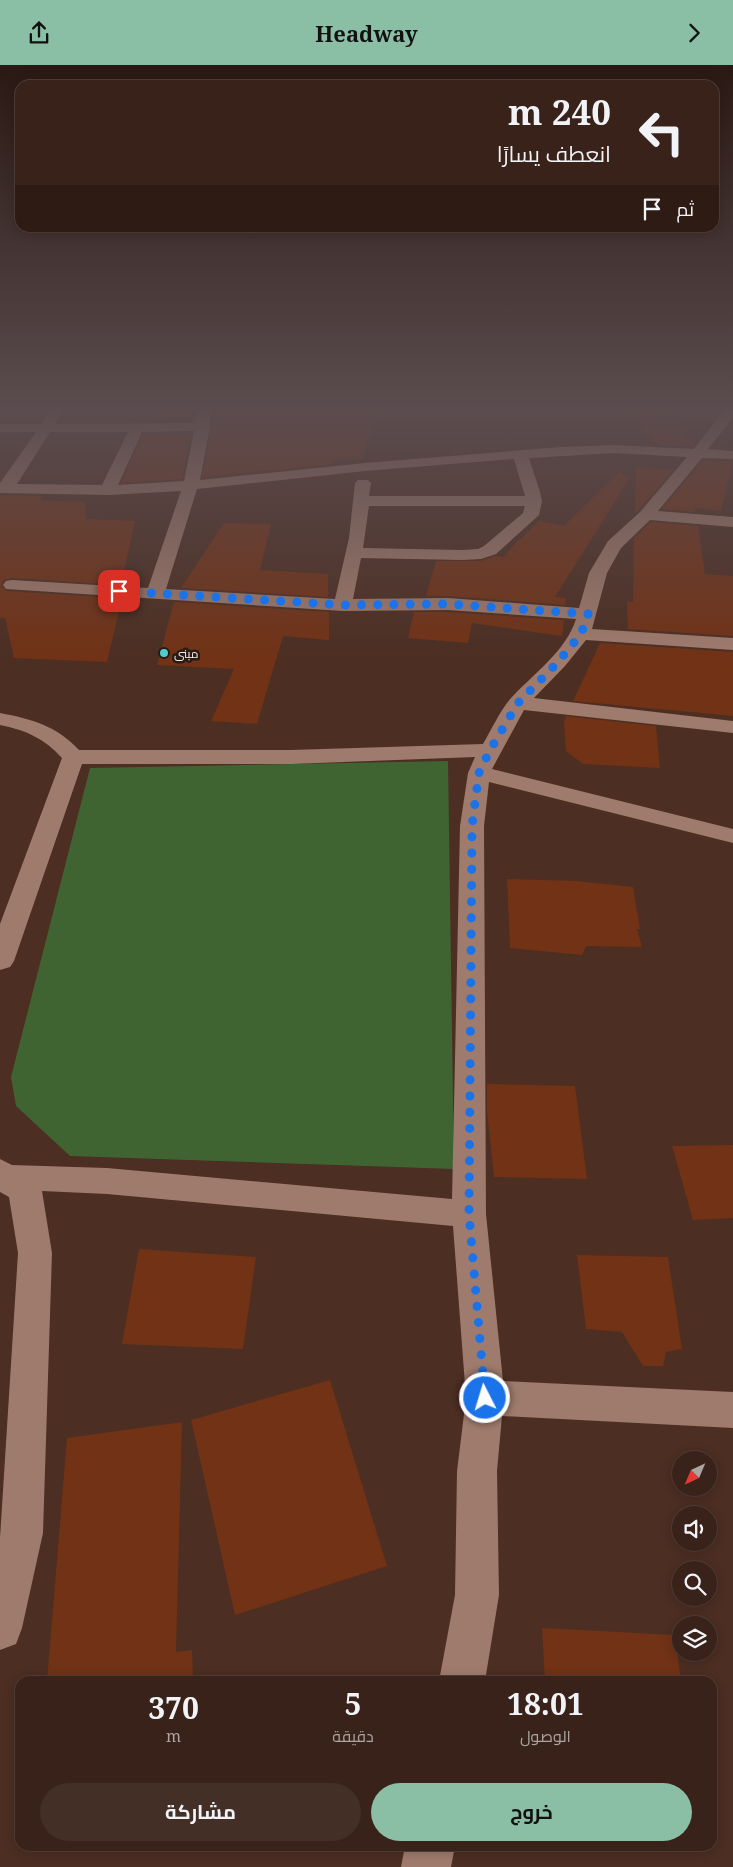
<!DOCTYPE html>
<html lang="ar">
<meta charset="utf-8">
<style>
body{margin:0;font-family:"Noto Serif",Cairo,serif;background:#442f27;color:#f1f3f6;direction:rtl;height:100vh;display:flex;flex-direction:column;font-size:19px;white-space:nowrap}
*{box-sizing:border-box;margin:0}
p{font-size:16px;color:#aba4a2}
.icon{flex:none;width:28px;height:28px;fill:none;stroke:currentColor;stroke-width:2;stroke-linecap:round;stroke-linejoin:round}
.map{position:relative;flex:1;overflow:hidden;direction:ltr}
.details{position:absolute;left:15px;top:1611px;width:702px;height:175px;display:flex;flex-direction:column;background:#39221a;border-radius:15px;box-shadow:0 2px 12px #0003,0 0 0 1px #533f39;direction:rtl}
.details>*{flex:none}
.banner{position:absolute;left:15px;top:15px;width:704px;height:152px;border-radius:15px;box-shadow:0 2px 12px #0003,0 0 0 1px #533f39;direction:rtl;background:#39221a;color:#f1f3f6;overflow:hidden}
.needle{width:32px;rotate:224deg}
.fabs{position:absolute;left:672px;top:1386px;display:grid;gap:10px}
.fabs a{display:grid;place-items:center;width:45px;height:45px;border-radius:50%;background:#39221a;box-shadow:0 2px 12px #0003,0 0 0 1px #533f39;font-size:25px}
.pin{position:absolute;display:grid;place-items:center;width:42px;height:42px;color:#fff;margin:-21px;border-radius:10px;box-shadow:0 2px 8px #0006}
.me{position:absolute;width:55px;margin:-28px;rotate:355deg;stroke-linejoin:round;filter:drop-shadow(0 0 4px #0008)}
.turn{display:flex;align-items:center;gap:18px;height:105px;padding:0 25px;font-size:22px}
.turn .icon{width:65px;height:65px;stroke-width:2.5}
.turn b{display:block;font-size:35px;line-height:42px}
.then{display:flex;align-items:center;height:48px;padding:0 25px;background:#0003;gap:10px;font-size:19px}
.eta{display:flex;justify-content:space-evenly;align-items:center;height:85px;text-align:center}
.eta b{font-size:30px;font-weight:700;line-height:35px}
.button{display:flex;gap:10px;margin-top:auto;padding:10px 25px}
.button a{flex:1;height:58px;border-radius:30px;background:#8abfa5;color:#111;font-size:20px;font-weight:700;line-height:58px;text-align:center}
.button a+a{background:#442f27;color:#f1f3f6}
header{display:flex;justify-content:space-between;align-items:center;height:65px;padding:0 25px;background:#8abfa5;color:#111;font-size:22px;font-weight:700}
.map>svg:first-child{display:block}
.green{fill:#406332}
.building{fill:#713216}
.lines{fill:none;stroke-linecap:round;stroke-linejoin:round}
.minor{fill:#9f7b6d;fill-rule:evenodd}
.route{stroke:#1a73e8;stroke-width:9;stroke-dasharray:0 16.2}
.poi-dot{fill:#52cdcd;stroke:#281a15;stroke-width:2}
.labels{text-anchor:middle;dominant-baseline:central;stroke-width:5;stroke-linejoin:round;paint-order:stroke}
.far-poi-label{font-size:12px;fill:#fdede6;stroke:#281a15;text-anchor:start}
</style>
<header><svg class="icon" aria-label="forward" viewBox="0 0 24 24"><path d="M9 5l7 7-7 7"/></svg>Headway<svg class="icon" aria-label="share" viewBox="0 0 24 24"><path d="M12 15V3M7 8l5-5 5 5M5 13v7h14v-7"/></svg></header>
<div class="map">
<svg width="733" height="1802" viewBox="0 0 733 1802">
<rect width="100%" height="100%" fill="#4c2e22"/>
<!-- green -->
<path class="green" d="M 448,696 L 454,1104 L 70,1091 L 16,1041 L 11,1012 L 90,703 Z"/>
<!-- building -->
<g class="building">
<path d="M 161,341 L 196,341 L 193,356 L 150,356 Z"/>
<path d="M 212,341 L 377,341 L 363,394 L 332,395 L 335,399 L 202,412 L 212,362 Z"/>
<path d="M 624,341 L 657,341 L 695,380 L 693,382 L 658,380 Z"/>
<path d="M 192,368 L 182,414 L 121,418 L 143,369 Z"/>
<path d="M 703,395 L 733,397 L 721,446 L 695,443 L 695,447 L 662,444 Z"/>
<path d="M 636,402 L 674,405 L 635,449 Z"/>
<path d="M 620,406 L 629,414 L 555,532 L 566,533 L 565,540 L 448,531 L 426,531 L 436,496 L 481,496 L 495,491 L 504,492 L 519,474 L 521,474 L 539,456 L 564,461 Z"/>
<path d="M 0,430 L 44,431 L 40,435 L 85,437 L 86,454 L 135,456 L 121,520 L 12,513 L 4,515 L 1,520 L 6,526 L 118,533 L 117,538 L 121,538 L 107,597 L 14,593 L 5,553 L 0,553 Z"/>
<path d="M 651,457 L 698,461 L 705,509 L 733,511 L 733,571 L 628,564 L 627,537 L 633,537 L 634,473 Z"/>
<path d="M 224,458 L 271,459 L 260,505 L 328,509 L 328,532 L 181,523 Z"/>
<path d="M 174,537 L 329,547 L 329,575 L 283,571 L 257,659 L 211,656 L 234,604 L 157,600 Z"/>
<path d="M 414,547 L 448,547 L 564,555 L 562,571 L 472,558 L 468,578 L 408,573 Z"/>
<path d="M 600,578 L 733,587 L 733,651 L 573,636 Z"/>
<path d="M 566,651 L 656,661 L 660,703 L 583,699 L 566,686 L 564,658 Z"/>
<path d="M 507,814 L 577,816 L 633,822 L 640,864 L 637,864 L 642,882 L 586,881 L 582,890 L 510,883 Z"/>
<path d="M 487,1019 L 575,1021 L 587,1114 L 494,1112 L 487,1047 Z"/>
<path d="M 733,1080 L 733,1153 L 693,1155 L 672,1081 Z"/>
<path d="M 139,1184 L 256,1192 L 243,1284 L 122,1279 Z"/>
<path d="M 577,1190 L 668,1192 L 682,1284 L 666,1287 L 663,1301 L 643,1301 L 622,1267 L 586,1264 Z"/>
<path d="M 330,1315 L 387,1501 L 235,1550 L 191,1355 Z"/>
<path d="M 182,1357 L 176,1587 L 192,1585 L 193,1616 L 47,1616 L 67,1373 Z"/>
<path d="M 542,1563 L 675,1570 L 681,1616 L 545,1616 Z"/>
</g>
<g class="lines">
<!-- minor -->
<g class="minor">
<path d="M 53,341 L 67,341 L 55,359 L 195,358 L 198,341 L 210,341 L 210,362 L 200,415 L 365,398 L 561,382 L 614,380 L 694,384 L 728,341 L 733,341 L 733,353 L 708,384 L 733,386 L 733,394 L 702,393 L 658,446 L 733,452 L 733,462 L 650,455 L 621,483 L 607,508 L 592,564 L 733,573 L 733,585 L 586,575 L 565,601 L 534,633 L 733,656 L 733,668 L 524,645 L 492,704 L 733,764 L 733,778 L 489,717 L 484,761 L 486,1149 L 503,1316 L 733,1327 L 733,1363 L 502,1351 L 497,1406 L 499,1530 L 485,1616 L 439,1616 L 455,1530 L 457,1406 L 466,1333 L 453,1161 L 107,1129 L 42,1126 L 52,1188 L 43,1468 L 22,1563 L 16,1579 L 0,1585 L 0,1473 L 18,1188 L 9,1132 L 0,1127 L 0,1094 L 12,1100 L 107,1103 L 452,1134 L 460,761 L 468,708 L 475,692 L 291,699 L 82,699 L 14,896 L 10,902 L 0,905 L 0,859 L 62,693 C 44,673 25,665 0,660 L 0,648 C 32,654 57,661 79,685 L 291,685 L 483,679 C 492,664 500,645 512,632 C 534,608 566,586 576,554 L 448,545 L 343,546 L 6,524 L 3,520 L 6,516 L 12,515 L 148,523 L 181,426 L 108,430 L 0,428 L 0,418 L 36,367 L 0,367 L 0,359 L 41,359 ZM 194,366 L 184,416 L 118,420 L 142,367 ZM 50,367 L 128,367 L 102,420 L 17,419 ZM 614,388 L 687,392 L 640,447 L 608,476 L 589,508 L 579,543 L 448,533 L 353,534 L 361,493 L 463,495 L 481,494 L 496,489 L 539,450 L 542,436 L 540,427 L 529,393 ZM 514,394 L 525,431 L 369,431 L 371,418 L 368,415 L 358,415 L 355,418 L 349,473 L 335,534 L 166,524 L 197,424 L 365,406 ZM 369,441 L 525,441 L 523,448 L 484,481 L 478,484 L 463,485 L 363,483 Z"/>
<path d="M 405,1781 L 455,1781 L 451,1802 L 401,1802 Z"/>
</g>
</g>
<!-- sky -->
<linearGradient id="sky" x2="0" y2="1"><stop stop-color="#2a1913"/><stop offset="0.58" stop-color="#5b4c4f"/><stop offset="1" stop-color="#5b4c4f" stop-opacity="0"/></linearGradient>
<rect width="733" height="593" fill="url(#sky)"/>
<g class="lines">
<!-- route -->
<path class="route" d="M 119,526 L 343,540 L 448,539 L 588,549 L 581,569 L 558,597 L 518,638 L 490,685 L 479,708 L 472,761 L 469,1149 L 485,1333"/>
</g>
<!-- markers -->
<circle class="poi-dot" cx="164" cy="588" r="5"/>
<g class="labels">
<!-- far-poi labels -->
<g class="far-poi-label">
<text x="174" y="588">مبنى</text>
</g>
</g>
</svg>
<div class="fabs">
<a><svg class="needle" viewBox="-14 -14 28 28"><path d="M0-13l5 13h-10z" fill="#e53935"/><path d="M0 13l5-13h-10z" fill="#aba4a2"/></svg></a>
<a><svg class="icon" aria-label="sound" viewBox="0 0 24 24"><path d="M4 9h4l5-4v14l-5-4H4zM17 9q2 3 0 6"/></svg></a>
<a><svg class="icon" aria-label="search" viewBox="0 0 24 24"><circle cx="10" cy="10" r="6"/><path d="M15 15l6 6"/></svg></a>
<a><svg class="icon" aria-label="layers" viewBox="0 0 24 24"><path d="M12 4l9 5-9 5-9-5zM3 14l9 5 9-5"/></svg></a>
</div>
<div class="pin" style="left:119px;top:526px;background:#d93025"><svg class="icon" aria-label="arrive" viewBox="0 0 24 24"><path d="M6 21V4h12l-3 4 3 4H6"/></svg></div>
<svg class="me" style="left:485px;top:1333px" viewBox="-20 -20 40 40"><circle r="17" fill="#1a73e8" stroke="#fff" stroke-width="3"/><path d="M0-11L8 9 0 5-8 9z" fill="#fff"/></svg>
<div class="banner">
<div class="turn"><svg class="icon" aria-label="left" viewBox="0 0 24 24"><path d="M17 20v-9H6M10 6l-5 5 5 5"/></svg><div><b>240 m</b>انعطف يسارًا</div></div>
<div class="then">ثم<svg class="icon" aria-label="arrive" viewBox="0 0 24 24"><path d="M6 21V4h12l-3 4 3 4H6"/></svg></div>
</div>
<section class="details">
<div class="eta">
<div><b>18:01</b><p>الوصول</p></div>
<div><b>5</b><p>دقيقة</p></div>
<div><b>370</b><p>m</p></div>
</div>
<div class="button"><a>خروج</a><a>مشاركة</a></div>
</section>
</div>
